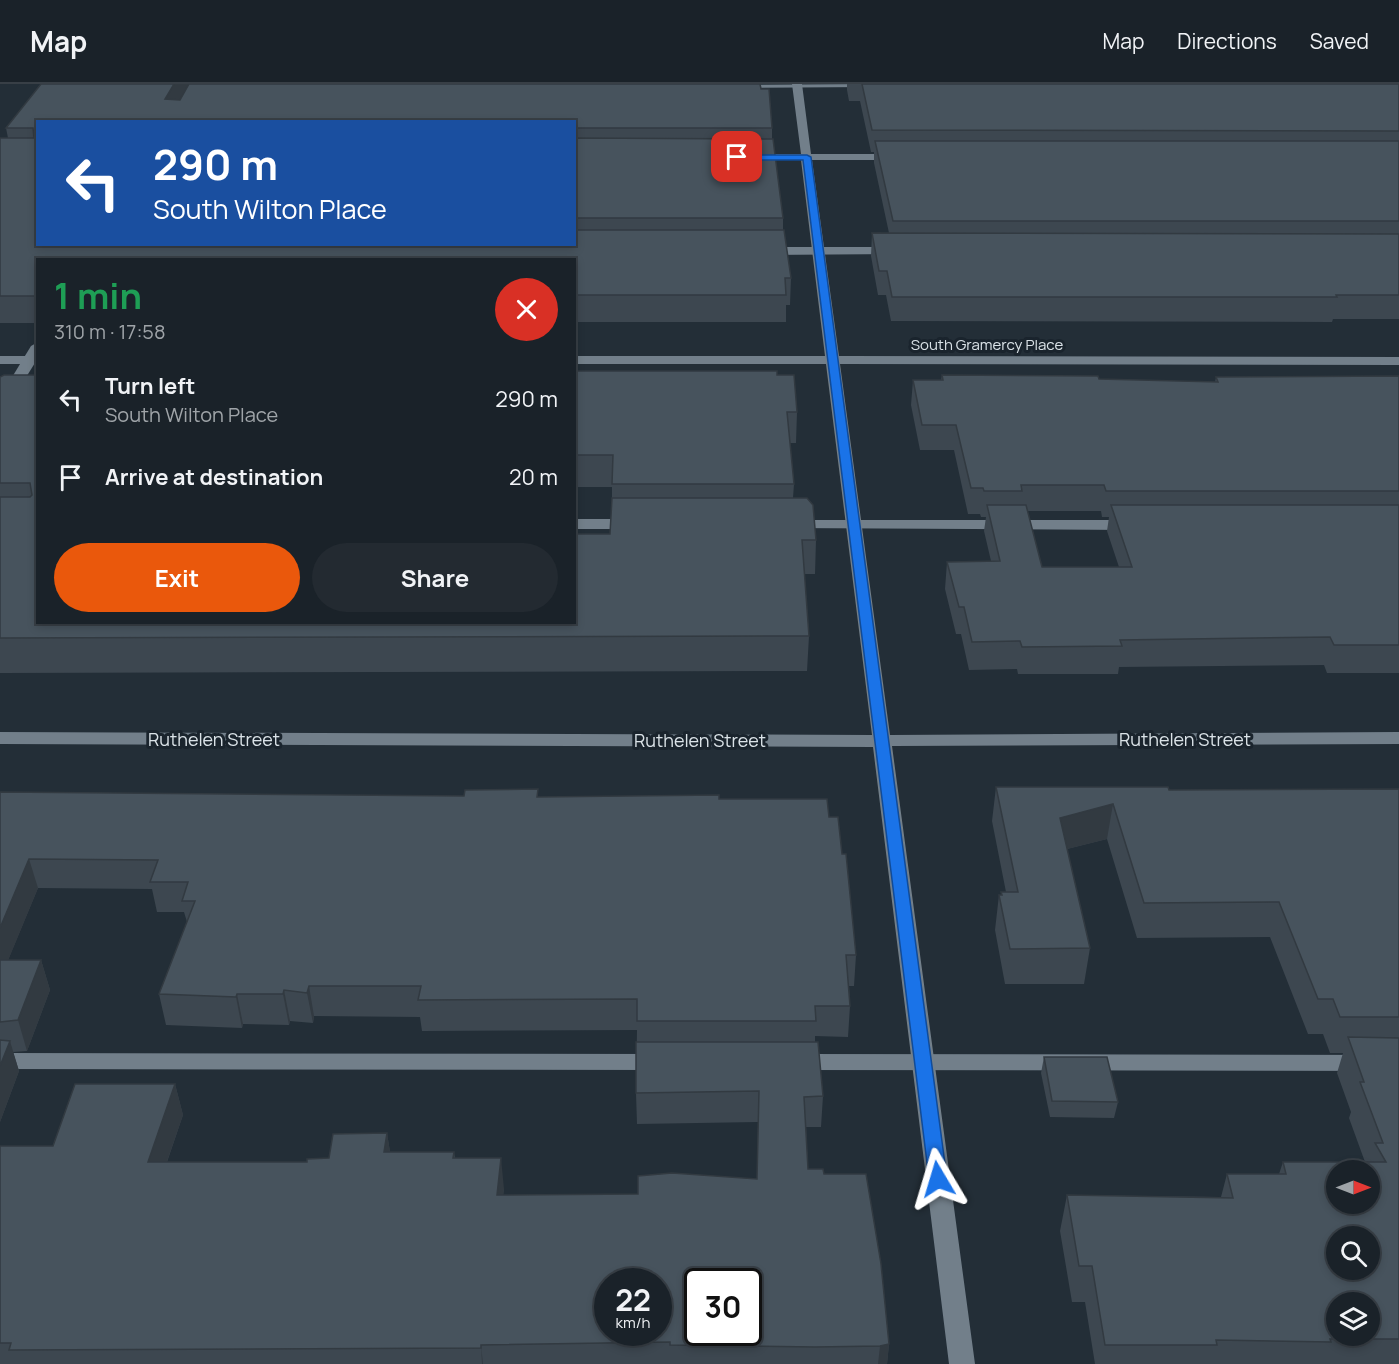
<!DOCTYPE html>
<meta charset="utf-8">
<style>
body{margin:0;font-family:Manrope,sans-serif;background:#232a31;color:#f1f3f6;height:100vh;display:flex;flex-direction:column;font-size:22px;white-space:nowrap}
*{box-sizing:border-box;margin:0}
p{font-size:20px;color:#9fa4a8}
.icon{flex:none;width:33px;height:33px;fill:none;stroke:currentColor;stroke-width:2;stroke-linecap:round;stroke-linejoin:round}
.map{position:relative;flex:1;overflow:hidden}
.side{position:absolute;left:36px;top:174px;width:540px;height:366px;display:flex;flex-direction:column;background:#1a2229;border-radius:0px;box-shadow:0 3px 9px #0003,0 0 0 2px #383f46}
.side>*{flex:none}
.hud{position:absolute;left:36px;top:36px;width:540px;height:126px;border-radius:0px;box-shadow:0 3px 9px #0003,0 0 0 2px #383f46;background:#1a4fa0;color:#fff;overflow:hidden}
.needle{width:39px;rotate:90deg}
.fabs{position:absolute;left:1326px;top:1076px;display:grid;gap:12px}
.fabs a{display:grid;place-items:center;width:54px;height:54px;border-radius:50%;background:#1a2229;box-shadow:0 3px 9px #0003,0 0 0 2px #383f46;font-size:30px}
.speed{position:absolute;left:594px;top:1184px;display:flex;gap:12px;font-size:30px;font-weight:700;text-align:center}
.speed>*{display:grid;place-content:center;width:78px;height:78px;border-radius:50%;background:#1a2229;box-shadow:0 3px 9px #0003,0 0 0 2px #383f46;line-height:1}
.speed small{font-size:15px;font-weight:400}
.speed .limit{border:3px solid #111;border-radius:9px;background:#fff;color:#111}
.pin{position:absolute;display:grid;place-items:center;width:51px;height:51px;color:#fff;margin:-26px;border-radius:12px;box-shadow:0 3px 9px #0006}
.me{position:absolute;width:66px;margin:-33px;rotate:353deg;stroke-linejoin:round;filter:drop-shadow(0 0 4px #0008)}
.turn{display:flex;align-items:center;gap:21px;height:126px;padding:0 18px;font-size:27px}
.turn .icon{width:78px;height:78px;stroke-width:2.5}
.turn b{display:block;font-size:42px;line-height:51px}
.round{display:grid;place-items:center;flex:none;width:63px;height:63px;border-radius:32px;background:#232a31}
.overview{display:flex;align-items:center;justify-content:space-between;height:102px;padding:0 18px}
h1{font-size:36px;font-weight:700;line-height:45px;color:#1e9e55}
.primary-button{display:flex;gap:12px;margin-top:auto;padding:12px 18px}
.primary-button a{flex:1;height:69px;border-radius:36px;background:#ea580c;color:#fff;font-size:24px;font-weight:700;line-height:69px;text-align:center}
.primary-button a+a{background:#232a31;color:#f1f3f6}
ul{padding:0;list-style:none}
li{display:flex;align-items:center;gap:18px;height:78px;padding:0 18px}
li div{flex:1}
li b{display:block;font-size:22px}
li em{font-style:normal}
header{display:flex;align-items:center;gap:36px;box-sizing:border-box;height:84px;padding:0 30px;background:#1a2229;border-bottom:2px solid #383f46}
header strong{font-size:28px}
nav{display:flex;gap:33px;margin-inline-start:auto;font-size:21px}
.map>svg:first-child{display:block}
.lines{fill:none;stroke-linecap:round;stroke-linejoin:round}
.lane{fill:#727f8a;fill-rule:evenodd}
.street{fill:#727f8a;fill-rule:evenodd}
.wall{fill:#3d4750;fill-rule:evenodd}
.shaded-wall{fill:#323a41}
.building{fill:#47535d;stroke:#323a41;stroke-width:1.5;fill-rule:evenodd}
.route{fill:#1a73e8;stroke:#114b97;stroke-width:1.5}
.labels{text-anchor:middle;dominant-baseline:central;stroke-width:6;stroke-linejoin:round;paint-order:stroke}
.far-street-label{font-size:15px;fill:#dae2e7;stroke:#1a242d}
.street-label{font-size:18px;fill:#dae2e7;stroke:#1a242d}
</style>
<header>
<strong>Map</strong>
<nav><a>Map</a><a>Directions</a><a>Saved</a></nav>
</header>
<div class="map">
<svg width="1399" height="1280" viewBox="0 0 1399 1280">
<rect width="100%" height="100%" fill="#232e37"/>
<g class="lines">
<!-- lane -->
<g class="lane">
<path d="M 874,0 L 869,3 L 738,4 L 733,1 Z"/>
<path d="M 896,163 L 902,167 L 900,170 L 764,171 L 758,167 L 764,163 Z"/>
<path d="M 38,258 L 38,274 L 7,324 L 0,328 L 0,313 L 31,262 Z"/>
<path d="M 574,435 L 636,435 L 644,440 L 636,445 L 574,445 Z"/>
<path d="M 792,436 L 1131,436 L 1139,441 L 1131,446 L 787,444 L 784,441 L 787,438 Z"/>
<path d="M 0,969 L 659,970 L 667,972 L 670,978 L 667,984 L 659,986 L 0,985 Z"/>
<path d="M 795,970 L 1399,971 L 1399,987 L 795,986 L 787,984 L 784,978 L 787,972 Z"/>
</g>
<!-- street -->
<g class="street">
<path d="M 792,0 L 802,0 L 811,70 L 896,70 L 901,73 L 896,76 L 812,76 L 839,272 L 1399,273 L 1399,281 L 840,280 L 890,651 L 1399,648 L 1399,660 L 892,662 L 975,1280 L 949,1280 L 873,663 L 0,660 L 0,648 L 872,651 L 826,280 L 574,280 L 574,272 L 825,272 L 801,76 L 753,76 L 748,73 L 753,70 L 801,70 Z"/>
<rect x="0" y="272" width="38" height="8"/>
</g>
</g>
<!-- wall -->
<g class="wall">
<path d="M 41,0 L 760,0 L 761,5 L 769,5 L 772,44 L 772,55 L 773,55 L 783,134 L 783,146 L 784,146 L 791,194 L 790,221 L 786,221 L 786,238 L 574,238 L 574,176 L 38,176 L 38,239 L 0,239 L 0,54 L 8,54 L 6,44 ZM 38,38 L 574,38 L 574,160 L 38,160 Z"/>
<path d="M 847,0 L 1399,0 L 1399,235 L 1333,235 L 1332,238 L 891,237 L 886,211 L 878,211 L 871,172 L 872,149 L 889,149 L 874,79 L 874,68 L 871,68 L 860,17 L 849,17 L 847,6 Z"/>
<path d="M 574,287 L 777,291 L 797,328 L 796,359 L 790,359 L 794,400 L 793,414 L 816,456 L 815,490 L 804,490 L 809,552 L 807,587 L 0,589 L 0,293 L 38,291 L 38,538 L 610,450 L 612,414 L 612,403 L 574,403 Z"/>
<path d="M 942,291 L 1215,298 L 1216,293 L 1399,292 L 1399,589 L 1327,589 L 1324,581 L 1119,583 L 1118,590 L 1018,590 L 1017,585 L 969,586 L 961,550 L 956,550 L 945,505 L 947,478 L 991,477 L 984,447 L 986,433 L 981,433 L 980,430 L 968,430 L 954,366 L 920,366 L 911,321 L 913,296 L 941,296 ZM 1027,427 L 1101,427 L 1102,433 L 1109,433 L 1107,447 L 1119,483 L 1042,483 Z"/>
<path d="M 996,703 L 1169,706 L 1399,705 L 1399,1280 L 1095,1280 L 1085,1218 L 1072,1218 L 1060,1147 L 1067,1111 L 1221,1113 L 1227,1090 L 1279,1090 L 1283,1078 L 1365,1078 L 1349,1034 L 1351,1028 L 1337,989 L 1343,969 L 1330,969 L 1323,950 L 1308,950 L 1270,853 L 1137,854 L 1107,755 L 1067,765 L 1090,864 L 1084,900 L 1005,900 L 995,846 L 999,811 L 1001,811 L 1001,808 L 1006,808 L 992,737 Z"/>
<path d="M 538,705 L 538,713 L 719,715 L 829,733 L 842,770 L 856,871 L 854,902 L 849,902 L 850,922 L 848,953 L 815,952 L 815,958 L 823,1012 L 821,1043 L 806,1043 L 808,1085 L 824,1090 L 889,1260 L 887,1280 L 0,1280 L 0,1062 L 53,1062 L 175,1000 L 183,1031 L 167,1078 L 307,1078 L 329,1074 L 387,1049 L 390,1068 L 454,1068 L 455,1074 L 504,1105 L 503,1111 L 638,1110 L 757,1095 L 758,1038 L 637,1040 L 636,1009 L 637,946 L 422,947 L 420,933 L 314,932 L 313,939 L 290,937 L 289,941 L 243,940 L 242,944 L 166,941 L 159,910 L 187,838 L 184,828 L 157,828 L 152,805 L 38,804 L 8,876 L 41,876 L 50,906 L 27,967 L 13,968 L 19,987 L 0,1038 L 0,708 L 464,712 Z"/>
<path d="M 1044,973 L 1118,1018 L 1114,1034 L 1050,1033 L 1041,989 Z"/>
</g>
<!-- shaded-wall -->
<g class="shaded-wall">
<path d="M 174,0 L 191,0 L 169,38 L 165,15 Z"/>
<path d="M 1113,720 L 1107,755 L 1055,768 L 1060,734 Z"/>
<path d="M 29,775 L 38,804 L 0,896 L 0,844 Z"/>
<path d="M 41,876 L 50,906 L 27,967 L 18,936 Z"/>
<path d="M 309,902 L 314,932 L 313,939 L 307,909 Z"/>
<path d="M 284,906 L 290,937 L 289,941 L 283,910 Z"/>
<path d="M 237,910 L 243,940 L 242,944 L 236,913 Z"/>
<path d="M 10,957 L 19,987 L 0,1038 L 0,982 Z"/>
<path d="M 175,1000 L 183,1031 L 156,1109 L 148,1078 Z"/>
<path d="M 387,1049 L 392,1080 L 384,1068 Z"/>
<path d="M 501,1074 L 504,1105 L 500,1142 L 497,1111 Z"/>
<path d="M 889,1260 L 887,1280 L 878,1280 L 880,1262 Z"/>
<path d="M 481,1261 L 483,1280 L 482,1280 Z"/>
</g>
<!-- building -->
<g class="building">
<path d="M 41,0 L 174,0 L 165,15 L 180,16 L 189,0 L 760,0 L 761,5 L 769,5 L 772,44 L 574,44 L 574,38 L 38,38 L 38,160 L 574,160 L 574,146 L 784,146 L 791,194 L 785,194 L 786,211 L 574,211 L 574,176 L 38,176 L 38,212 L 0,212 L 0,54 L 34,54 L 33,44 L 6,44 Z"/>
<path d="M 862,0 L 1399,0 L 1399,47 L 872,46 Z"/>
<path d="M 574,54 L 773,55 L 783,134 L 574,134 Z"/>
<path d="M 875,57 L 1399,57 L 1399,137 L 893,137 Z"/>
<path d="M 872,149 L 1399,150 L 1399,211 L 1336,211 L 1337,213 L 892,213 L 887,187 L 879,187 Z"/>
<path d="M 574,287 L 777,287 L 777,291 L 794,291 L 797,328 L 787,328 L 794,400 L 612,400 L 613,371 L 574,371 Z"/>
<path d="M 4,291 L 38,291 L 38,538 L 574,538 L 574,450 L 610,450 L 612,414 L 807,414 L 813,421 L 816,456 L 802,456 L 809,552 L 0,554 L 0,413 L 30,413 L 32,411 L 30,399 L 0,399 L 0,293 Z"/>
<path d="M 942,291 L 1098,292 L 1099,295 L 1218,298 L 1216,293 L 1399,292 L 1399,407 L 1106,407 L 1104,401 L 1021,401 L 1022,407 L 984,407 L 983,404 L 971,404 L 956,341 L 922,341 L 913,296 L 943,296 Z"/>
<path d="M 987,421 L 1026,421 L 1042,483 L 1132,483 L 1111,421 L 1399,421 L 1399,561 L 1334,561 L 1330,553 L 1120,556 L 1122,562 L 1022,563 L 1020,557 L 972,558 L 964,523 L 959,523 L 947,478 L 1000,477 Z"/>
<path d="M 996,703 L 1168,703 L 1169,706 L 1399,705 L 1399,933 L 1340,933 L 1333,915 L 1318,915 L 1279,818 L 1144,819 L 1113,720 L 1060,734 L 1090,864 L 1010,865 L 999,811 L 1002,811 L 1001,808 L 1018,808 Z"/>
<path d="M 538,705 L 537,713 L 719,711 L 719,715 L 827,715 L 829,733 L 838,733 L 842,770 L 846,770 L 856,871 L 846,871 L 850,922 L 815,922 L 816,937 L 637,937 L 637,915 L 418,916 L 421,902 L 309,902 L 307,909 L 284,906 L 283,910 L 237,910 L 236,913 L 159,910 L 195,817 L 182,817 L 188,798 L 150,798 L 158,776 L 29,775 L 0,844 L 0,708 L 464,712 L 465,706 Z"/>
<path d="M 0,876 L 41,876 L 18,936 L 0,938 Z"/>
<path d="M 1348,953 L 1399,954 L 1399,1255 L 1330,1255 L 1331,1258 L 1216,1256 L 1217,1261 L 1105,1261 L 1092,1182 L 1079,1182 L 1067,1111 L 1233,1114 L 1227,1090 L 1286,1090 L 1283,1078 L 1386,1078 L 1375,1059 L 1383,1059 L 1360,998 L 1364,998 ZM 1336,1086 L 1370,1086 L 1370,1119 L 1336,1119 ZM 1336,1152 L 1370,1152 L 1370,1185 L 1336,1185 ZM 1336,1218 L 1370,1218 L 1370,1251 L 1336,1251 Z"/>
<path d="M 0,956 L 10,957 L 0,982 Z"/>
<path d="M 636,958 L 818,958 L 823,1012 L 804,1013 L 808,1085 L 823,1085 L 824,1090 L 866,1090 L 881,1180 L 889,1260 L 880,1262 L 815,1263 L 670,1261 L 670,1258 L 481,1261 L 481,1264 L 9,1266 L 11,1259 L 0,1259 L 0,1062 L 53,1062 L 75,1000 L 175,1000 L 148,1078 L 307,1078 L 307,1075 L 329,1074 L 333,1050 L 387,1049 L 384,1068 L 454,1068 L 453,1074 L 501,1074 L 497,1111 L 638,1110 L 638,1092 L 672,1089 L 757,1095 L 759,1007 L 636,1009 ZM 608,1197 L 658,1197 L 658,1248 L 608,1248 ZM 698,1197 L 748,1197 L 748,1248 L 698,1248 Z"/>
<path d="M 1044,973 L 1107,973 L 1118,1018 L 1052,1017 Z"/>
</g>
<!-- route -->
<path class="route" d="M 734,71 L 807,71 L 811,73 L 947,1095 L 944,1100 L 931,1100 L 929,1095 L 803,76 L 737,76 Z"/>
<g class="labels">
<!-- far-street labels -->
<g class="far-street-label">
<text x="987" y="260">South Gramercy Place</text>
</g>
<!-- street labels -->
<g class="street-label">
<text x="214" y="655">Ruthelen Street</text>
<text x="1185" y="655">Ruthelen Street</text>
<text x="700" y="656">Ruthelen Street</text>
</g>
</g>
</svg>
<div class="fabs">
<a><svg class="needle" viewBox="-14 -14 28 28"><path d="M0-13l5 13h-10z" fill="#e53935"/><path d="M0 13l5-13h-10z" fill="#9fa4a8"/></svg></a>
<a><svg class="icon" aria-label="search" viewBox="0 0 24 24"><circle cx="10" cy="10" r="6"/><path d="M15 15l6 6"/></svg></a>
<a><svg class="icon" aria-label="layers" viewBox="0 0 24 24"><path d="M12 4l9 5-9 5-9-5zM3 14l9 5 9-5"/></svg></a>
</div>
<div class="speed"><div>22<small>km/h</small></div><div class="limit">30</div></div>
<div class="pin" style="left:737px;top:73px;background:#d93025"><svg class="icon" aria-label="arrive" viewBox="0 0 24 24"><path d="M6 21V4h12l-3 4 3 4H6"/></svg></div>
<svg class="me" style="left:938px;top:1095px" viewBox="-20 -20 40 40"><path d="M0-17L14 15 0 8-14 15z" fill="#1a73e8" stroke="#fff" stroke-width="4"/></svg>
<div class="hud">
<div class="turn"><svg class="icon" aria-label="left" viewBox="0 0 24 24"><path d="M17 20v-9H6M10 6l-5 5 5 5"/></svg><div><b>290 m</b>South Wilton Place</div></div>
</div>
<section class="side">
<div class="overview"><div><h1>1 min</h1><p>310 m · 17:58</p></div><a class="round" style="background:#d93025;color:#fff"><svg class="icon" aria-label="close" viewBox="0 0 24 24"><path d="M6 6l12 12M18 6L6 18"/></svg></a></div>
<ul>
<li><svg class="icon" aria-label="left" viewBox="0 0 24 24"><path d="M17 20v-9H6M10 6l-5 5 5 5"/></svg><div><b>Turn left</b><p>South Wilton Place</p></div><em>290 m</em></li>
<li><svg class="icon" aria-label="arrive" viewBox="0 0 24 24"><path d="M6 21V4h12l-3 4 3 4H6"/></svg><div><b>Arrive at destination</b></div><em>20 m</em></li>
</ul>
<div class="primary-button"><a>Exit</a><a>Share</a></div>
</section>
</div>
